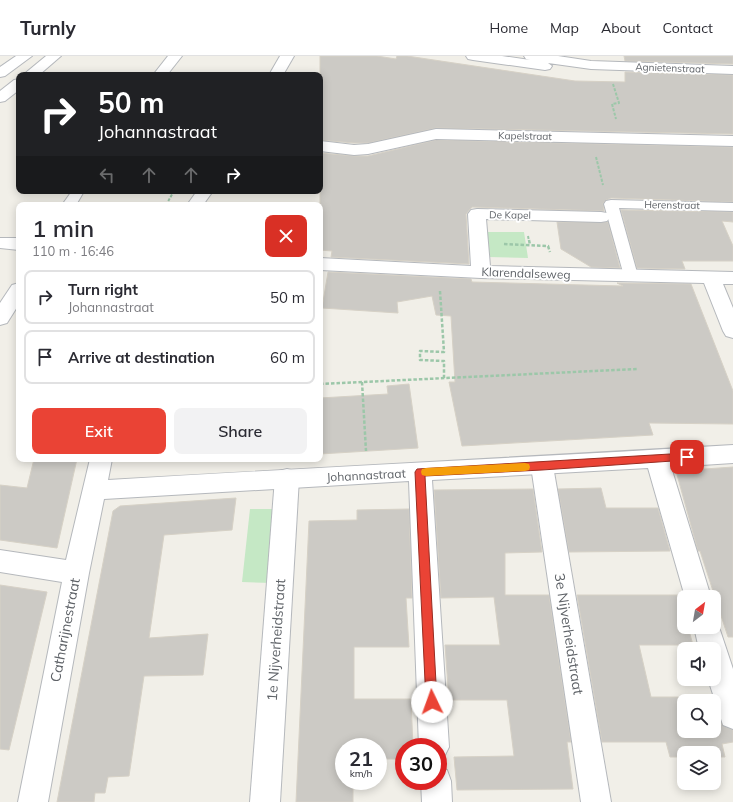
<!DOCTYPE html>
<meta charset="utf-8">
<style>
body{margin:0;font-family:Mulish,sans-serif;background:#f2f2f3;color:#2b2b33;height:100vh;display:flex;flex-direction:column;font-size:15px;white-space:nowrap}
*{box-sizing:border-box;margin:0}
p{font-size:13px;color:#7c7c81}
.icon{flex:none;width:22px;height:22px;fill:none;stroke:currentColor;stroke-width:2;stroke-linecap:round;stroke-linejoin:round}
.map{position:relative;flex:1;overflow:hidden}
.details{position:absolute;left:16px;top:146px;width:307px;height:260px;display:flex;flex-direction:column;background:#fff;border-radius:8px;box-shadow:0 2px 10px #0003}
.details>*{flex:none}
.hud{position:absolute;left:16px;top:16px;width:307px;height:122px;border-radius:8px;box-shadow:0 2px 10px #0003;background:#202124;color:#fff;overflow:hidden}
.needle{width:26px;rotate:31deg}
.buttons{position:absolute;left:677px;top:534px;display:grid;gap:8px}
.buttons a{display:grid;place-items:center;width:44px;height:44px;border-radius:8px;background:#fff;box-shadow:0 2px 10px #0003;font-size:20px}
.speed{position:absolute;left:335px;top:682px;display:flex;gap:8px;font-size:20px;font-weight:700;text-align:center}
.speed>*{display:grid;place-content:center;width:52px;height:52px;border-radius:50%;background:#fff;box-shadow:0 2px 10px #0003;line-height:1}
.speed small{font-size:10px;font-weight:400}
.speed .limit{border:6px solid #d22;background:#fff;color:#111}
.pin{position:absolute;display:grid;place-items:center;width:34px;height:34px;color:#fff;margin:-17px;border-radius:8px;box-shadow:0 2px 6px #0006}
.me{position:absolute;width:44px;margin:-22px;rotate:357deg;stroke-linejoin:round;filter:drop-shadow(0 0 3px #0008)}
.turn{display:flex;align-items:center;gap:14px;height:84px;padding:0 16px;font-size:18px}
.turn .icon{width:52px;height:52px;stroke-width:2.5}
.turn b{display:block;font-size:28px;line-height:34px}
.lanes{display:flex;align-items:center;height:38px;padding:0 16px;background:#0003;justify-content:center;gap:20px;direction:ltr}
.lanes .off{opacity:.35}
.round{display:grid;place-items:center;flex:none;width:42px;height:42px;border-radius:8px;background:#f2f2f3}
.overview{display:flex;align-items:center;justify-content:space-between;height:68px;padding:0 16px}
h1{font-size:24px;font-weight:600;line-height:30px}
.cta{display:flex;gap:8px;margin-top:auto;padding:8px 16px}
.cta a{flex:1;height:46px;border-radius:8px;background:#ea4335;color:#fff;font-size:16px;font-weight:600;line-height:46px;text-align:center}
.cta a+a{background:#f2f2f3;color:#2b2b33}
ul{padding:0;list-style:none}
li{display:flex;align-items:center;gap:12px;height:54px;margin:0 8px 6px;padding:0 8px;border:2px solid #e1e1e2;border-radius:8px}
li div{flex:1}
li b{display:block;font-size:15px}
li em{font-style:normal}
header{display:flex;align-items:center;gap:24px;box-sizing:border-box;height:56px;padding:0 20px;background:#fff;border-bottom:1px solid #e1e1e2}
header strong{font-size:19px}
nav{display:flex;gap:22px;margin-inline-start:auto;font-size:14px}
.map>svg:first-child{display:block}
.green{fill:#c5e8c5}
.building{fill:#cccac5;stroke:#d6d1c6}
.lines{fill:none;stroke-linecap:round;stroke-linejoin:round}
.service-casing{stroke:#b5b8bc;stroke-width:2}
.pedestrian-casing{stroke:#b5b8bc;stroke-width:2}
.minor-casing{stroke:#b5b8bc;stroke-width:2}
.path-far1{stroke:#9cc7a9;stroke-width:2;stroke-dasharray:3 1.5;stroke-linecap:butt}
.path{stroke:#9cc7a9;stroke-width:2.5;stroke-dasharray:3.5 2;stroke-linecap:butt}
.service{fill:#fff;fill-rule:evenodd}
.pedestrian{fill:#fff;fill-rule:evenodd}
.minor{fill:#fff;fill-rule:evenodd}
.route{fill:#ea4335;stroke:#982c22}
.slow{fill:#f59e0b}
.labels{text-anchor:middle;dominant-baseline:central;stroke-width:4;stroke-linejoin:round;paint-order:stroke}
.far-street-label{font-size:10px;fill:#5f6368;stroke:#fff}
.street-label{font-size:12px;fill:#5f6368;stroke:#fff}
.near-street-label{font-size:14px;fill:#5f6368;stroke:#fff}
</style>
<header>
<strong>Turnly</strong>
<nav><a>Home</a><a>Map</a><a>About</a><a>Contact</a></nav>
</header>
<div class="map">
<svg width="733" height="746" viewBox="0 0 733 746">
<rect width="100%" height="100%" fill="#f1efe8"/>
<!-- green -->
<g class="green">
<path d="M 485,176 L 524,176 L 528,202 L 488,201 Z"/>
<path d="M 250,453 L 278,453 L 272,527 L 242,526 Z"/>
</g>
<!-- building -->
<g class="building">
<path d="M 320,0 L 377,0 L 396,3 L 397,0 L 407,0 L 575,25 L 625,26 L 625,16 L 733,19 L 733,78 L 436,72 L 368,87 L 354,87 L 320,84 Z"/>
<path d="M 624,0 L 733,0 L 733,8 L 625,5 Z"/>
<path d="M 436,84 L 733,91 L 733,146 L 611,142 L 606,144 L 603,147 L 604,155 L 472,151 L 466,158 L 469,208 L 331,201 L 332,195 L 320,194 L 320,97 L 354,100 L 368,100 Z"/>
<path d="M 621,154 L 733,156 L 733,166 L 722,165 L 733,190 L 733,205 L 682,205 L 685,213 L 637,212 Z"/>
<path d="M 557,166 L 608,166 L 620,212 L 591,211 L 561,193 Z"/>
<path d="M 328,216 L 471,223 L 472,226 L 623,230 L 617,227 L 691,228 L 733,335 L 733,368 L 649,367 L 653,379 L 462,390 L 449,326 L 455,326 L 451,260 L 436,259 L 432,240 L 397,246 L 398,257 L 322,252 Z"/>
<path d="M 409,328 L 418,392 L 320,398 L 320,342 L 388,338 L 387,330 Z"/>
<path d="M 34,403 L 77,403 L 57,492 L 0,484 L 0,429 L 27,432 Z"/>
<path d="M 733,411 L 733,581 L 728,581 L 700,495 L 698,495 L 676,415 Z"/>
<path d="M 601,432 L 606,452 L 658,452 L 670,495 L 569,496 L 558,433 Z"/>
<path d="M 533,433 L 542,496 L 505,497 L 505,539 L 549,539 L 571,686 L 567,686 L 573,733 L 457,734 L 454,701 L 514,700 L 507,644 L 449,644 L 445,589 L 500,589 L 494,541 L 441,542 L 434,434 Z"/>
<path d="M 236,442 L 232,474 L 164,479 L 149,582 L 208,578 L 203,619 L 144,620 L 129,720 L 108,721 L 105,737 L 95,737 L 94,746 L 57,746 L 113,455 L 120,450 Z"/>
<path d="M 409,453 L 412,542 L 406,542 L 409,591 L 354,591 L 354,643 L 411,643 L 413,691 L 404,691 L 404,703 L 378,703 L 378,691 L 344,691 L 344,725 L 353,725 L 353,746 L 296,746 L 309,465 L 357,464 L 357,454 Z"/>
<path d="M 0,529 L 47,536 L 9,694 L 0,693 Z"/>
<path d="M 577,539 L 679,539 L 684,555 L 684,571 L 688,571 L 693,589 L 639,589 L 651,641 L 712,641 L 714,645 L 684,645 L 684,675 L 714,675 L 714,646 L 722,669 L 733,674 L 733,686 L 722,688 L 725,701 L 714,701 L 714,697 L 684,697 L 684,701 L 670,701 L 666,686 L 602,686 Z"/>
</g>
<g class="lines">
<!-- service casing -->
<g class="service-casing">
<g id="service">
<path d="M 72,135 L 82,135 L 83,137 L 76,149 L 62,149 Z"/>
<path d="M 611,144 L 733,147 L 733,155 L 619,152 L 638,220 L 636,223 L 631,225 L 626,223 L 624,220 L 604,148 L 606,145 Z"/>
</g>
</g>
<!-- pedestrian casing -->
<g class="pedestrian-casing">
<g id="pedestrian">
<path d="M 542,401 L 550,404 L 553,410 L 611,746 L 581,746 L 531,410 L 534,404 Z"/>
<path d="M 287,413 L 295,415 L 299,422 L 280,746 L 250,746 L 275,422 L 279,415 Z"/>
</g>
</g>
<!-- minor casing -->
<g class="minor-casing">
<g id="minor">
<path d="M 16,0 L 32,0 L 5,20 L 0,21 L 0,11 Z"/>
<path d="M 46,0 L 61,0 L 39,19 L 23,19 Z"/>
<path d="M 168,0 L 182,0 L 167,19 L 153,19 Z"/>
<path d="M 280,0 L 294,0 L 283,19 L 269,19 Z"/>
<path d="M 466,0 L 502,0 L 530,4 L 526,3 L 524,0 L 558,0 L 591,5 L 733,10 L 733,18 L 591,13 L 548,7 L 552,10 L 550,13 L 545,14 L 473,4 L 468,3 Z"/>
<path d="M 19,23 L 19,34 L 5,45 L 0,46 L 0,35 L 14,24 Z"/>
<path d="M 436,73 L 733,80 L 733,90 L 436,83 L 368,98 L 354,99 L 320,95 L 320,85 L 354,89 L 368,88 Z"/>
<path d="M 197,135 L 213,135 L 203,149 L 187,149 Z"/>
<path d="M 477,153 L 601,156 L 607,157 L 610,161 L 607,165 L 601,166 L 486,163 L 490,210 L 733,216 L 733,228 L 723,228 L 733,252 L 733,282 L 726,280 L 723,275 L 704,227 L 481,222 L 320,214 L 320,202 L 471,210 L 468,158 L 471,154 Z"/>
<path d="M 0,182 L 19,182 L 19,194 L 0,192 Z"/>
<path d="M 19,227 L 19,248 L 7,267 L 0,269 L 0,247 L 12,229 Z"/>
<path d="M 733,389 L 733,407 L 671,411 L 711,541 L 685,541 L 648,412 L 432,424 L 449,691 L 444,701 L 438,704 L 438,691 L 419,691 L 409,425 L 104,443 L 89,517 L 48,746 L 18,746 L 62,526 L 0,516 L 0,494 L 66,504 L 90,403 L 112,403 L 108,424 C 316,411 525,402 733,389 Z"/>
<path d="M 714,561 L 716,562 L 733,613 L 733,673 L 723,669 L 708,623 L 714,623 L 714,593 L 699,593 L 694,571 L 714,571 Z"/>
<path d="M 438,711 L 447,714 L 451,725 L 452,746 L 422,746 L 421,725 L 438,725 Z"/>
</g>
</g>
<!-- path-far1 -->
<g class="path-far1">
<path d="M 613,28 L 619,47 L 612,48 L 616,63"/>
<path d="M 596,101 L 603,129"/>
<path d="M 166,149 L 174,135"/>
<path d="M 528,180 L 529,185"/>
</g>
<!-- path -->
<g class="path">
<path d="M 529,184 L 530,189"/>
<path d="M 504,188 L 548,190 L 550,196"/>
<path d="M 440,235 L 444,296 L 420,295 L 420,304 L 444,305 L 444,322"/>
<path d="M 362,326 L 366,395"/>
<path d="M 320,328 L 637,313"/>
</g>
<!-- service -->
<use href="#service" class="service"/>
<!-- pedestrian -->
<use href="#pedestrian" class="pedestrian"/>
<!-- minor -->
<use href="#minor" class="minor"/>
</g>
<!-- route -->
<path class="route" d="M 687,397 L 691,398 L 692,401 L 691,403 L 687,404 L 542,414 L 425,420 L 437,646 L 436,650 L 432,651 L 427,650 L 426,646 L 415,416 L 417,413 Z"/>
<!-- slow -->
<path class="slow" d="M 525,407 L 529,408 L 530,411 L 529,414 L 525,415 L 426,420 L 422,419 L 421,416 L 422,413 L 426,412 Z"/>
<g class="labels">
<!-- far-street labels -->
<g class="far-street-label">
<text transform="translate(670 12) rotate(2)">Agnietenstraat</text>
<text transform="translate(525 80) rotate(1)">Kapelstraat</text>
<text transform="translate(672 149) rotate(1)">Herenstraat</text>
<text transform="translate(510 159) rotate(1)">De Kapel</text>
</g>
<!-- street labels -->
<g class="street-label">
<text transform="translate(526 217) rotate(2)">Klarendalseweg</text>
<text transform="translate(366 419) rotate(-3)">Johannastraat</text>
</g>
<!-- near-street labels -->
<g class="near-street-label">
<text transform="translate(65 574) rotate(-79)">Catharijnestraat</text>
<text transform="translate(569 578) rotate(81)">3e Nijverheidstraat</text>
<text transform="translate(276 584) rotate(-86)">1e Nijverheidstraat</text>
</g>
</g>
</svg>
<div class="buttons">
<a><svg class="needle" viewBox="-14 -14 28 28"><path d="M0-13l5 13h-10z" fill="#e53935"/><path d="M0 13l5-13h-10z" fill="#7c7c81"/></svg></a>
<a><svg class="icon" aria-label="sound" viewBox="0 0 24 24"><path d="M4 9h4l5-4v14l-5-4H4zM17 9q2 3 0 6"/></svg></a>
<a><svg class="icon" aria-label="search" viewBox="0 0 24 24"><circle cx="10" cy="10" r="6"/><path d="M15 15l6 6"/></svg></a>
<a><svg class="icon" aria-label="layers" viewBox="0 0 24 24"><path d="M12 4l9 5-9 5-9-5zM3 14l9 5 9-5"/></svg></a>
</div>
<div class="speed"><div>21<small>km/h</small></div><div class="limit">30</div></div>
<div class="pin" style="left:687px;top:401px;background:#d93025"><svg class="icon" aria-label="arrive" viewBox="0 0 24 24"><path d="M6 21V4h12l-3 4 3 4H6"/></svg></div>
<svg class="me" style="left:432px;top:646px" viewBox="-20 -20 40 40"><circle r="19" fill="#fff"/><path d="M0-13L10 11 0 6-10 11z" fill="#ea4335"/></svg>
<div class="hud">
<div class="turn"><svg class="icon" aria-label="right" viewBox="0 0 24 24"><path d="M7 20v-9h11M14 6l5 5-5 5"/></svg><div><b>50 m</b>Johannastraat</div></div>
<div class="lanes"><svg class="icon off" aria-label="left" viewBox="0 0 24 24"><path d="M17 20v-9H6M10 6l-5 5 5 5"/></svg><svg class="icon off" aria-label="ahead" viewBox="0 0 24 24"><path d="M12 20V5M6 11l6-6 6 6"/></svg><svg class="icon off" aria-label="ahead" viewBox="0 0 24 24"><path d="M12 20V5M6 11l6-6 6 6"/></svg><svg class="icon" aria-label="right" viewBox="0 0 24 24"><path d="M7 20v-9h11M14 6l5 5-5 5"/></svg></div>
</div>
<section class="details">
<div class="overview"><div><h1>1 min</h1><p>110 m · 16:46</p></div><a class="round" style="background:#d93025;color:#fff"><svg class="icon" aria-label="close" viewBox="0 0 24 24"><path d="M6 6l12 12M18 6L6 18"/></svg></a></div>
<ul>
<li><svg class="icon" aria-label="right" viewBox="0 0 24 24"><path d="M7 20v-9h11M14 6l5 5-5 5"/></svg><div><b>Turn right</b><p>Johannastraat</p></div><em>50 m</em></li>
<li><svg class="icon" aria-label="arrive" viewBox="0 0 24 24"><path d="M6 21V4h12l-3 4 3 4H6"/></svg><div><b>Arrive at destination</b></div><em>60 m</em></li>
</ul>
<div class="cta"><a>Exit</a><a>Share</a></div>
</section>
</div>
